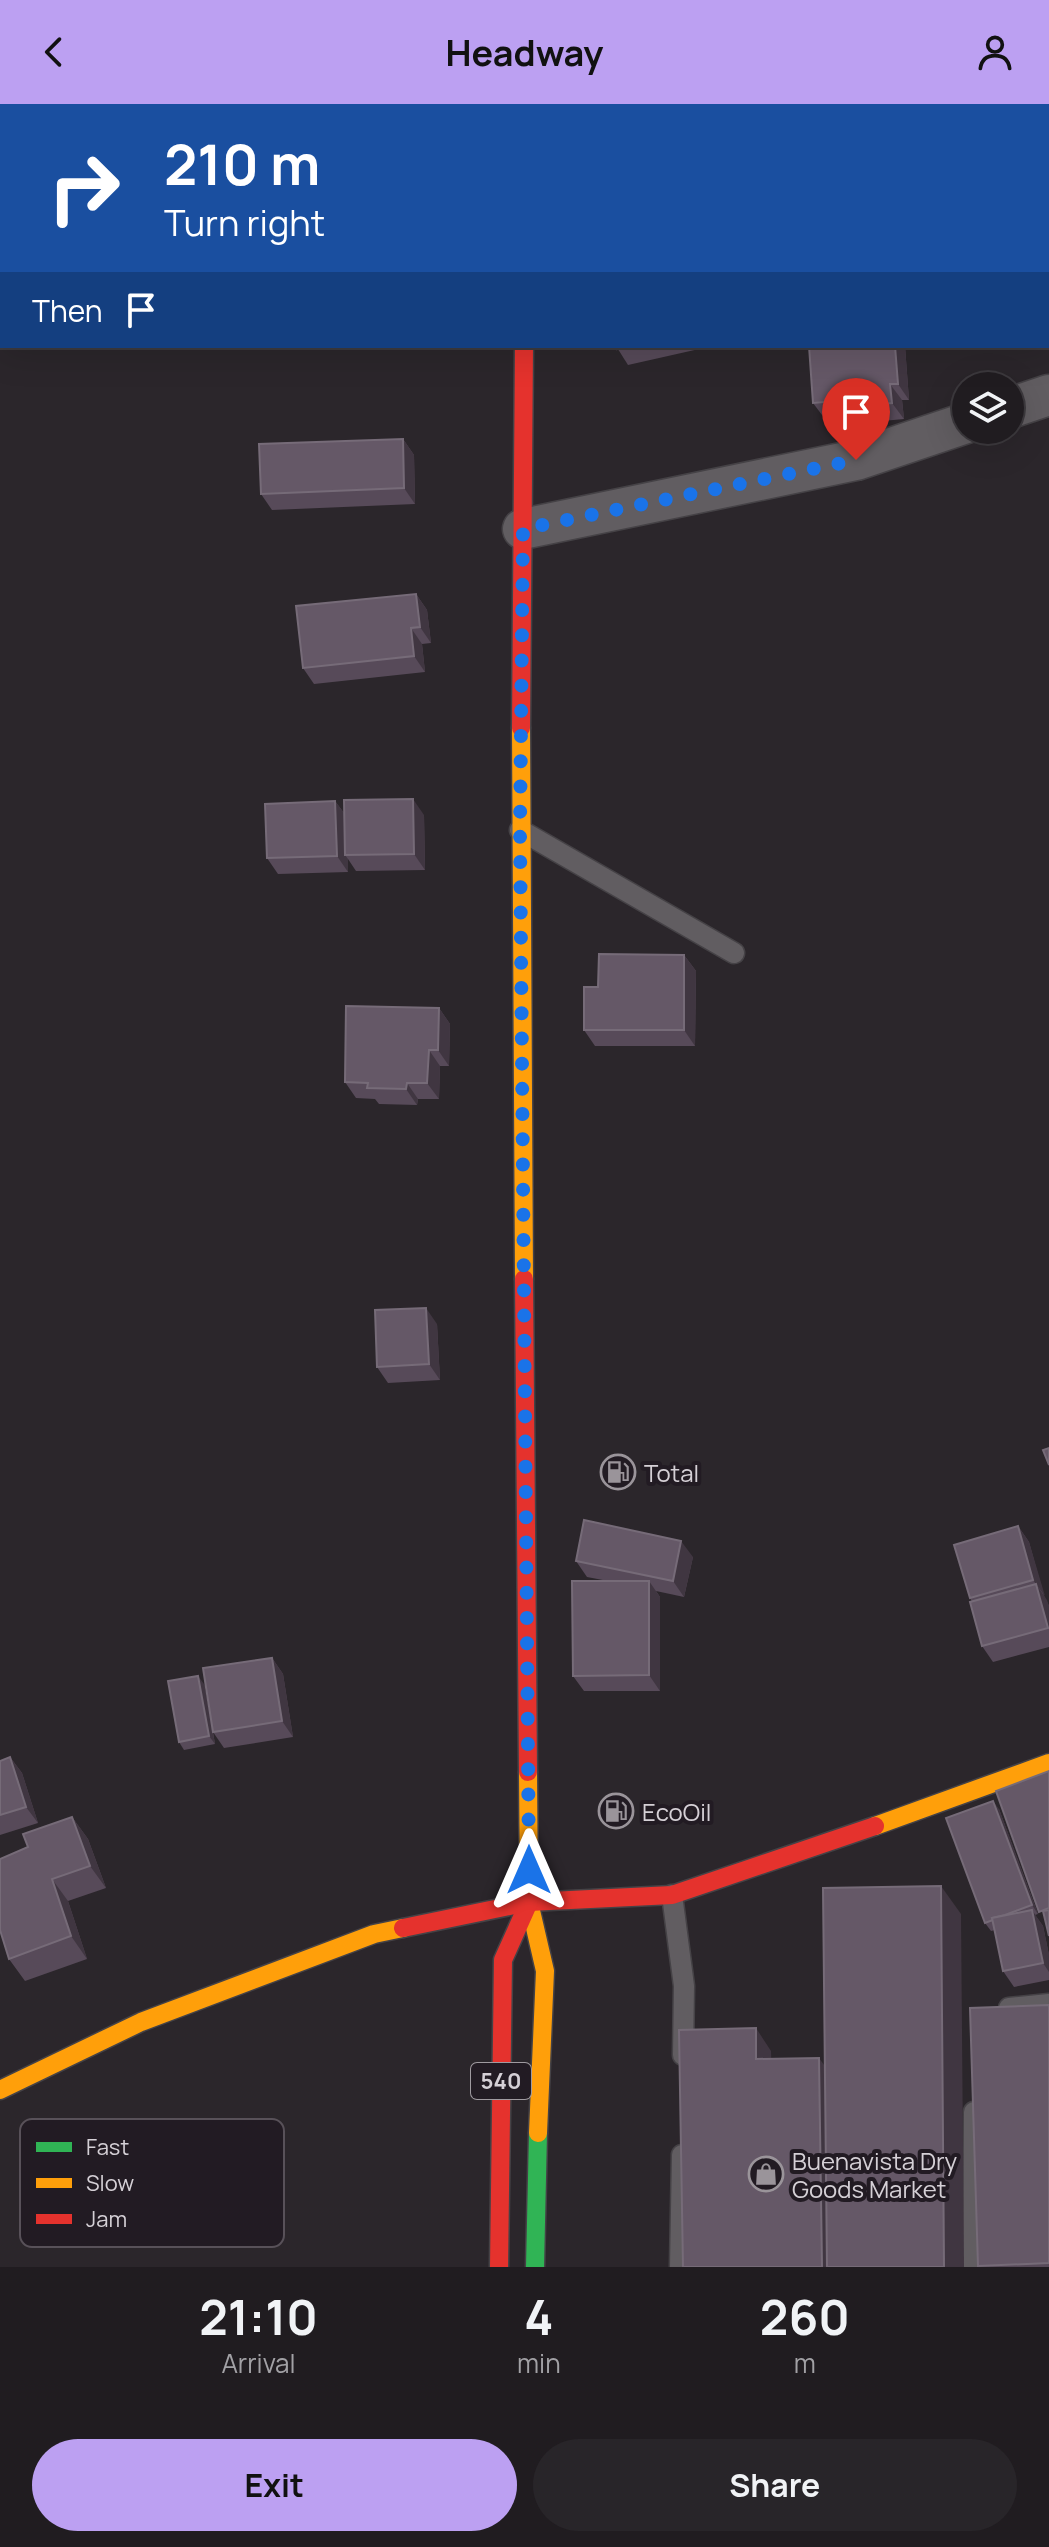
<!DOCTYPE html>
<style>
body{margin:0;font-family:Manrope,sans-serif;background:#282529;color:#f1f3f6;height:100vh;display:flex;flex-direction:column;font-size:30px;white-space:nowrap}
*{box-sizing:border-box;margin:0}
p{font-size:26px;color:#a2a1a5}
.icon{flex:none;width:44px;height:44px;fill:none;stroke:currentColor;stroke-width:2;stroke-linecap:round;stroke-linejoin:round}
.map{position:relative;height:2163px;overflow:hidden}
.drawer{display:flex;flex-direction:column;background:#201c20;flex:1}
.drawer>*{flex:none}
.guide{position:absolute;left:0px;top:0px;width:1050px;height:244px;box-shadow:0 8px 32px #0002,0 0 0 2px #3d3a3e;background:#1a4fa0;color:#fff;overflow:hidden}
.buttons{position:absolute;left:952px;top:268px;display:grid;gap:16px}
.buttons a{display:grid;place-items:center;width:72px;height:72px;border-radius:50%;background:#201c20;box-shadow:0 8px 32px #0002,0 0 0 2px #3d3a3e;font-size:40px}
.pin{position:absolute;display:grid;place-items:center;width:68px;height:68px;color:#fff;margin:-82px -34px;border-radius:50% 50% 50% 0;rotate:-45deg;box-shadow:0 0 8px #0007}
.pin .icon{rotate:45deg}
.me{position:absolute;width:88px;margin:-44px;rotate:0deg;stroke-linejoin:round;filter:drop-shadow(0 0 6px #0008)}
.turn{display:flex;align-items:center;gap:28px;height:168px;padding:0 32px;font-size:36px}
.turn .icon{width:104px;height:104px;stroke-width:2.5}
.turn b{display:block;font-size:56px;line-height:68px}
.then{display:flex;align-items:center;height:76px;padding:0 32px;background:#0003;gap:16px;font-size:30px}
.eta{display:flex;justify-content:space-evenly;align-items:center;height:136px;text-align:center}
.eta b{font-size:48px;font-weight:700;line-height:56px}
.primary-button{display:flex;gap:16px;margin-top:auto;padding:16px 32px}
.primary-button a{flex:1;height:92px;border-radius:48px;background:#bca0f2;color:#111;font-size:32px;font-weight:700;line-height:92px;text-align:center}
.primary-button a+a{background:#282529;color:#f1f3f6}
header{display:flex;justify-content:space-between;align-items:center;height:104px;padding:0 32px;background:#bca0f2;color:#111;font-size:36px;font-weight:700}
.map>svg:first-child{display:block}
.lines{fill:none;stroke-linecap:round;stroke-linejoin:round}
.lane-casing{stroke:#454246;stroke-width:23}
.street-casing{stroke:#454246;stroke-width:43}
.fast-casing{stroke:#454246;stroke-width:21}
.slow-casing{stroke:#454246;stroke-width:21}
.jam-casing{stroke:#454246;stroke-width:21}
.lane{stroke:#615d61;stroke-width:20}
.street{stroke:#615d61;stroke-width:40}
.fast{stroke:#30b455;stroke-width:18}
.slow{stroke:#ff9f0a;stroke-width:18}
.jam{stroke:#e5322d;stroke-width:18}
.wall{fill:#574a59}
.shaded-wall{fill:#403641}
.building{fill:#655867;stroke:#766b78;stroke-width:2}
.route{stroke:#1a73e8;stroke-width:14;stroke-dasharray:0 25.2}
.labels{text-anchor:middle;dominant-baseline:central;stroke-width:8;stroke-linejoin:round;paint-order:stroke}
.shield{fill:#221b23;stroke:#9f9aa0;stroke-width:2}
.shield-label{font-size:22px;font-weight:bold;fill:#d5d0d6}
.poi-label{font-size:24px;fill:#d5d0d6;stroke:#221b23;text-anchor:start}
.key{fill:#221b23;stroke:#585159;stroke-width:2}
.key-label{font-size:22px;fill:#d5d0d6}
</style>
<header><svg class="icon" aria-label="back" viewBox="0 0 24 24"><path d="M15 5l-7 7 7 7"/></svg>Headway<svg class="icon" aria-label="person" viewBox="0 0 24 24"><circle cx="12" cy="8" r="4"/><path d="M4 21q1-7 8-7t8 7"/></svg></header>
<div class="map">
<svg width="1049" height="2163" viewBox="0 0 1049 2163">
<rect width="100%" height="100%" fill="#2b262b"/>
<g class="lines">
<!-- lane casing -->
<g class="lane-casing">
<g id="lane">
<path d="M 520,726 L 734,849"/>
<path d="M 672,1791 L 684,1882 L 683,1951"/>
<path d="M 1009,1904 L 1049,1900"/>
<path d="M 680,2163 L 682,2051"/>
<path d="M 973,2163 L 974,2008"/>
</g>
</g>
<!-- street casing -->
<g class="street-casing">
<g id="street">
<path d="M 1010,304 L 1049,291"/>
<path d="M 523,425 L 856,356 L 966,319"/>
</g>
</g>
<!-- fast casing -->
<g class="fast-casing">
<path id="fast" d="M 535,2163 L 538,2029"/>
</g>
<!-- slow casing -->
<g class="slow-casing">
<g id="slow">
<path d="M 521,624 L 524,1175"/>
<path d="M 528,1668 L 529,1798 L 545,1867 L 538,2029"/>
<path d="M 875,1722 L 1049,1659"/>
<path d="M 0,1986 L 141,1918 L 374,1830 L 403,1824"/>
</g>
</g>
<!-- jam casing -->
<g class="jam-casing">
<g id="jam">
<path d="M 526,0 L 526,2"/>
<path d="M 521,624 L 524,242"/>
<path d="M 524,1175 L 528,1668"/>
<path d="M 403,1824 L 529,1798 L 672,1791 L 875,1722"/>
<path d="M 499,2163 L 503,1856 L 529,1798"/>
</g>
</g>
<!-- lane -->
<use href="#lane" class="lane"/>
<!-- street -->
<use href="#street" class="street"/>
<!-- fast -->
<use href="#fast" class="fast"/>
<!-- slow -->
<use href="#slow" class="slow"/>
<!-- jam -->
<use href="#jam" class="jam"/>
</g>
<!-- wall -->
<g class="wall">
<path d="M 616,242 L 708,242 L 708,243 L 628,261 Z"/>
<path d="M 905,242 L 909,296 L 902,296 L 904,315 L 861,319 L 856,313 L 825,315 L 813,299 Z"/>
<path d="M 403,335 L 414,351 L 415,400 L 272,406 L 261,390 Z"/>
<path d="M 416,490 L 427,506 L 431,539 L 422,540 L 425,568 L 314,580 L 303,564 Z"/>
<path d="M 335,697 L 344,709 L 424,711 L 425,766 L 356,767 L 348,755 L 348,768 L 278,770 L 267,754 Z"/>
<path d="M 684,851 L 696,867 L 695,942 L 595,942 L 584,926 L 598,883 Z"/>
<path d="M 439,904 L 450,920 L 449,962 L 440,962 L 439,995 L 418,995 L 417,1001 L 379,1000 L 375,995 L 356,994 L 345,978 Z"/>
<path d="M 437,1220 L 440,1276 L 388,1279 L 377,1263 Z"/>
<path d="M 1018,1422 L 1029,1438 L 1044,1492 L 1049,1502 L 1049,1543 L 993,1558 L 982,1542 L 972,1498 L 970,1494 Z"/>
<path d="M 693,1453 L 684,1493 L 656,1487 L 660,1493 L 660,1587 L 584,1587 L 573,1572 L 608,1477 L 587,1473 L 576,1457 Z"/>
<path d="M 272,1554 L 283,1570 L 293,1633 L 224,1644 L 213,1628 L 215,1640 L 184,1646 L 179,1638 L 204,1580 L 212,1626 Z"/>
<path d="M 10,1653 L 22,1669 L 38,1719 L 0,1731 L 0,1657 Z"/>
<path d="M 999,1705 L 1038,1810 L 1035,1811 L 1043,1822 L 1049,1851 L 1049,1876 L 1014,1883 L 1003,1867 L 995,1826 L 991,1827 L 985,1819 Z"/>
<path d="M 72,1713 L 88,1735 L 106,1784 L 68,1797 L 87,1855 L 25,1877 L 9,1855 L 28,1743 Z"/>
<path d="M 1049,1901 L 1049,2163 L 978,2163 L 978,2162 Z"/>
</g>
<!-- shaded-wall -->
<g class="shaded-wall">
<path d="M 895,242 L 905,242 L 909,296 L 898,280 Z"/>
<path d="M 890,280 L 902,296 L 904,315 L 892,299 Z"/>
<path d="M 403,335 L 414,351 L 415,400 L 404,384 Z"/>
<path d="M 416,490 L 427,506 L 431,539 L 420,523 Z"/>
<path d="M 411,524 L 422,540 L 425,568 L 414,552 Z"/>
<path d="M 413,695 L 424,711 L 425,766 L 414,750 Z"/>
<path d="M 335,697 L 347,713 L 345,751 L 348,755 L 348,768 L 337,752 Z"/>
<path d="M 684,851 L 696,867 L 695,942 L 684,926 Z"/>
<path d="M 439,904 L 450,920 L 449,962 L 438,946 Z"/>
<path d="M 429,946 L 440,962 L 439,995 L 427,979 Z"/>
<path d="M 407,979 L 418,995 L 417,1001 L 406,985 Z"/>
<path d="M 426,1204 L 437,1220 L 440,1276 L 429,1260 Z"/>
<path d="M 1018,1422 L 1029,1438 L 1045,1492 L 1033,1476 Z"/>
<path d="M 681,1437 L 693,1453 L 684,1493 L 673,1477 Z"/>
<path d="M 649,1477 L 660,1493 L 660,1587 L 649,1571 Z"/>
<path d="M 1036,1480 L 1047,1496 L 1049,1502 L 1049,1525 Z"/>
<path d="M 272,1554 L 283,1570 L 293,1633 L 282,1617 Z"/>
<path d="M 198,1572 L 204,1580 L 215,1640 L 209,1632 Z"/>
<path d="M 10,1653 L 22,1669 L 38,1719 L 26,1703 Z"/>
<path d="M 993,1697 L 999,1705 L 1038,1810 L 1032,1801 Z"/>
<path d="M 72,1713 L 88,1735 L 106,1784 L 90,1762 Z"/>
<path d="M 52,1775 L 68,1797 L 87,1855 L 71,1832 Z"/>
<path d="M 941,1782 L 961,1810 L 964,2163 L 944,2163 Z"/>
<path d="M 1032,1806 L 1043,1822 L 1049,1851 L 1049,1868 L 1043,1859 Z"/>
<path d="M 756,1924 L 771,1947 L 772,1978 L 756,1955 Z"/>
<path d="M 819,1954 L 835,1976 L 838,2163 L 822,2163 Z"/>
</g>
<!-- building -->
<g class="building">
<path d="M 616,242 L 630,242 L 617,245 Z"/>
<path d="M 809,242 L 895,242 L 898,280 L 890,280 L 892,299 L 849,303 L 849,296 L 813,299 Z"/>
<path d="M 403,335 L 404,384 L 261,390 L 259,340 Z"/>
<path d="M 416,490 L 420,523 L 411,524 L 414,552 L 303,564 L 296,502 Z"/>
<path d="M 413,695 L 414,750 L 345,751 L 344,696 Z"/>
<path d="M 335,697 L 337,752 L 267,754 L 265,700 Z"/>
<path d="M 599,850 L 684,851 L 684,926 L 584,926 L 584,883 L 598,883 Z"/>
<path d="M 346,902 L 439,904 L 438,946 L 429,946 L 427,979 L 407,979 L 406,985 L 367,984 L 368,979 L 345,978 Z"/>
<path d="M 426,1204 L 429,1260 L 377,1263 L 375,1206 Z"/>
<path d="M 1049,1344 L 1049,1361 L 1043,1346 Z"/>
<path d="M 584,1416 L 681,1437 L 673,1477 L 576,1457 Z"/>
<path d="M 1018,1422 L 1033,1476 L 970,1494 L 954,1441 Z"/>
<path d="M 572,1477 L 649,1477 L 649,1571 L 573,1572 Z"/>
<path d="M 1036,1480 L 1048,1524 L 982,1542 L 970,1498 Z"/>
<path d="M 272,1554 L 282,1617 L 213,1628 L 203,1564 Z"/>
<path d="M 198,1572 L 209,1632 L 179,1638 L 168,1577 Z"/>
<path d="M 10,1653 L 26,1703 L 0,1711 L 0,1657 Z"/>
<path d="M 1049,1667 L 1049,1804 L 1039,1808 L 996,1687 Z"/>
<path d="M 993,1697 L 1032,1801 L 1005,1811 L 992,1814 L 993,1816 L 985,1819 L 946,1714 Z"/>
<path d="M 72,1713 L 90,1762 L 52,1775 L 71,1832 L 9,1855 L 0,1826 L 0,1755 L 28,1743 L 23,1730 Z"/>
<path d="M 941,1782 L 944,2163 L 827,2163 L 823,1784 Z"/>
<path d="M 1032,1806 L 1043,1859 L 1003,1867 L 992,1814 Z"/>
<path d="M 1049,1806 L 1049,1832 L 1043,1807 Z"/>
<path d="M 1049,1901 L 1049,2159 L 978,2162 L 970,1904 Z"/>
<path d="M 756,1924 L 756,1955 L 819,1954 L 822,2163 L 683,2163 L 679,1926 Z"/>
</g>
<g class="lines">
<!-- route -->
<path class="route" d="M 529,1766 L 520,726 L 523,425 L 856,356"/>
</g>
<!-- icons -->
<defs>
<g id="fuel-ring" transform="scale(1.8)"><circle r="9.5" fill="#221b23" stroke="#9a949a" stroke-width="1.5"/><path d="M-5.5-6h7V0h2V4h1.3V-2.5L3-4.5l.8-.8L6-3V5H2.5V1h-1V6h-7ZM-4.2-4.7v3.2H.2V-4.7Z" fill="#9a949a"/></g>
<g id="shop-ring" transform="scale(1.8)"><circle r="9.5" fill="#221b23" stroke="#9a949a" stroke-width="1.5"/><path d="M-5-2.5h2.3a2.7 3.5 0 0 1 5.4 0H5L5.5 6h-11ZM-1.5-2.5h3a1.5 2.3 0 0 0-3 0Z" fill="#9a949a"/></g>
</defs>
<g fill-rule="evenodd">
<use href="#fuel-ring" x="618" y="1368"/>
<use href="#fuel-ring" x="616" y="1707"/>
<use href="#shop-ring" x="766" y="2070"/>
</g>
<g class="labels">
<!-- shield labels -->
<rect class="shield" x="471" y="1959" width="60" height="36" rx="6"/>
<g class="shield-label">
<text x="501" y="1977">540</text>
</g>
<!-- poi labels -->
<g class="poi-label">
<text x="644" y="1368">Total</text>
<text x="642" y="1707">EcoOil</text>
<text x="792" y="2056">Buenavista Dry<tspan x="792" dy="28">Goods Market</tspan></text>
</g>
</g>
<!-- legend -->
<rect x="20" y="2015" width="264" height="128" rx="12" class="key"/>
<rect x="36" y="2038" width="36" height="10" fill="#30b455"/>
<rect x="36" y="2074" width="36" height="10" fill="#ff9f0a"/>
<rect x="36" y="2110" width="36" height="10" fill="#e5322d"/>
<g class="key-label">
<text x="86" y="2051">Fast</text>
<text x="86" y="2087">Slow</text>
<text x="86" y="2123">Jam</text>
</g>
</svg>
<div class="buttons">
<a><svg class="icon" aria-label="layers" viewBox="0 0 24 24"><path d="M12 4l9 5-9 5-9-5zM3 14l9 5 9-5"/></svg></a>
</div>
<div class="pin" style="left:856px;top:356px;background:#d93025"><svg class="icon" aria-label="arrive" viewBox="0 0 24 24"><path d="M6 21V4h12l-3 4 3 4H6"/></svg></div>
<svg class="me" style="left:529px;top:1766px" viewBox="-20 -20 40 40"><path d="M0-17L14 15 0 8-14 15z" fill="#1a73e8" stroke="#fff" stroke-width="4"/></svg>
<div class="guide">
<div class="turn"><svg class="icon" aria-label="right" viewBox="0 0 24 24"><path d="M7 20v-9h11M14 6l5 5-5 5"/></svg><div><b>210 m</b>Turn right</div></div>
<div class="then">Then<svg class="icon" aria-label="arrive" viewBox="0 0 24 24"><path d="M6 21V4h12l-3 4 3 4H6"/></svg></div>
</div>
</div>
<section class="drawer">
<div class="eta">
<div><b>21:10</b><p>Arrival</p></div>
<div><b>4</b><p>min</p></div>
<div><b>260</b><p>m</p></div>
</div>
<div class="primary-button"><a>Exit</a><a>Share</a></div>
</section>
